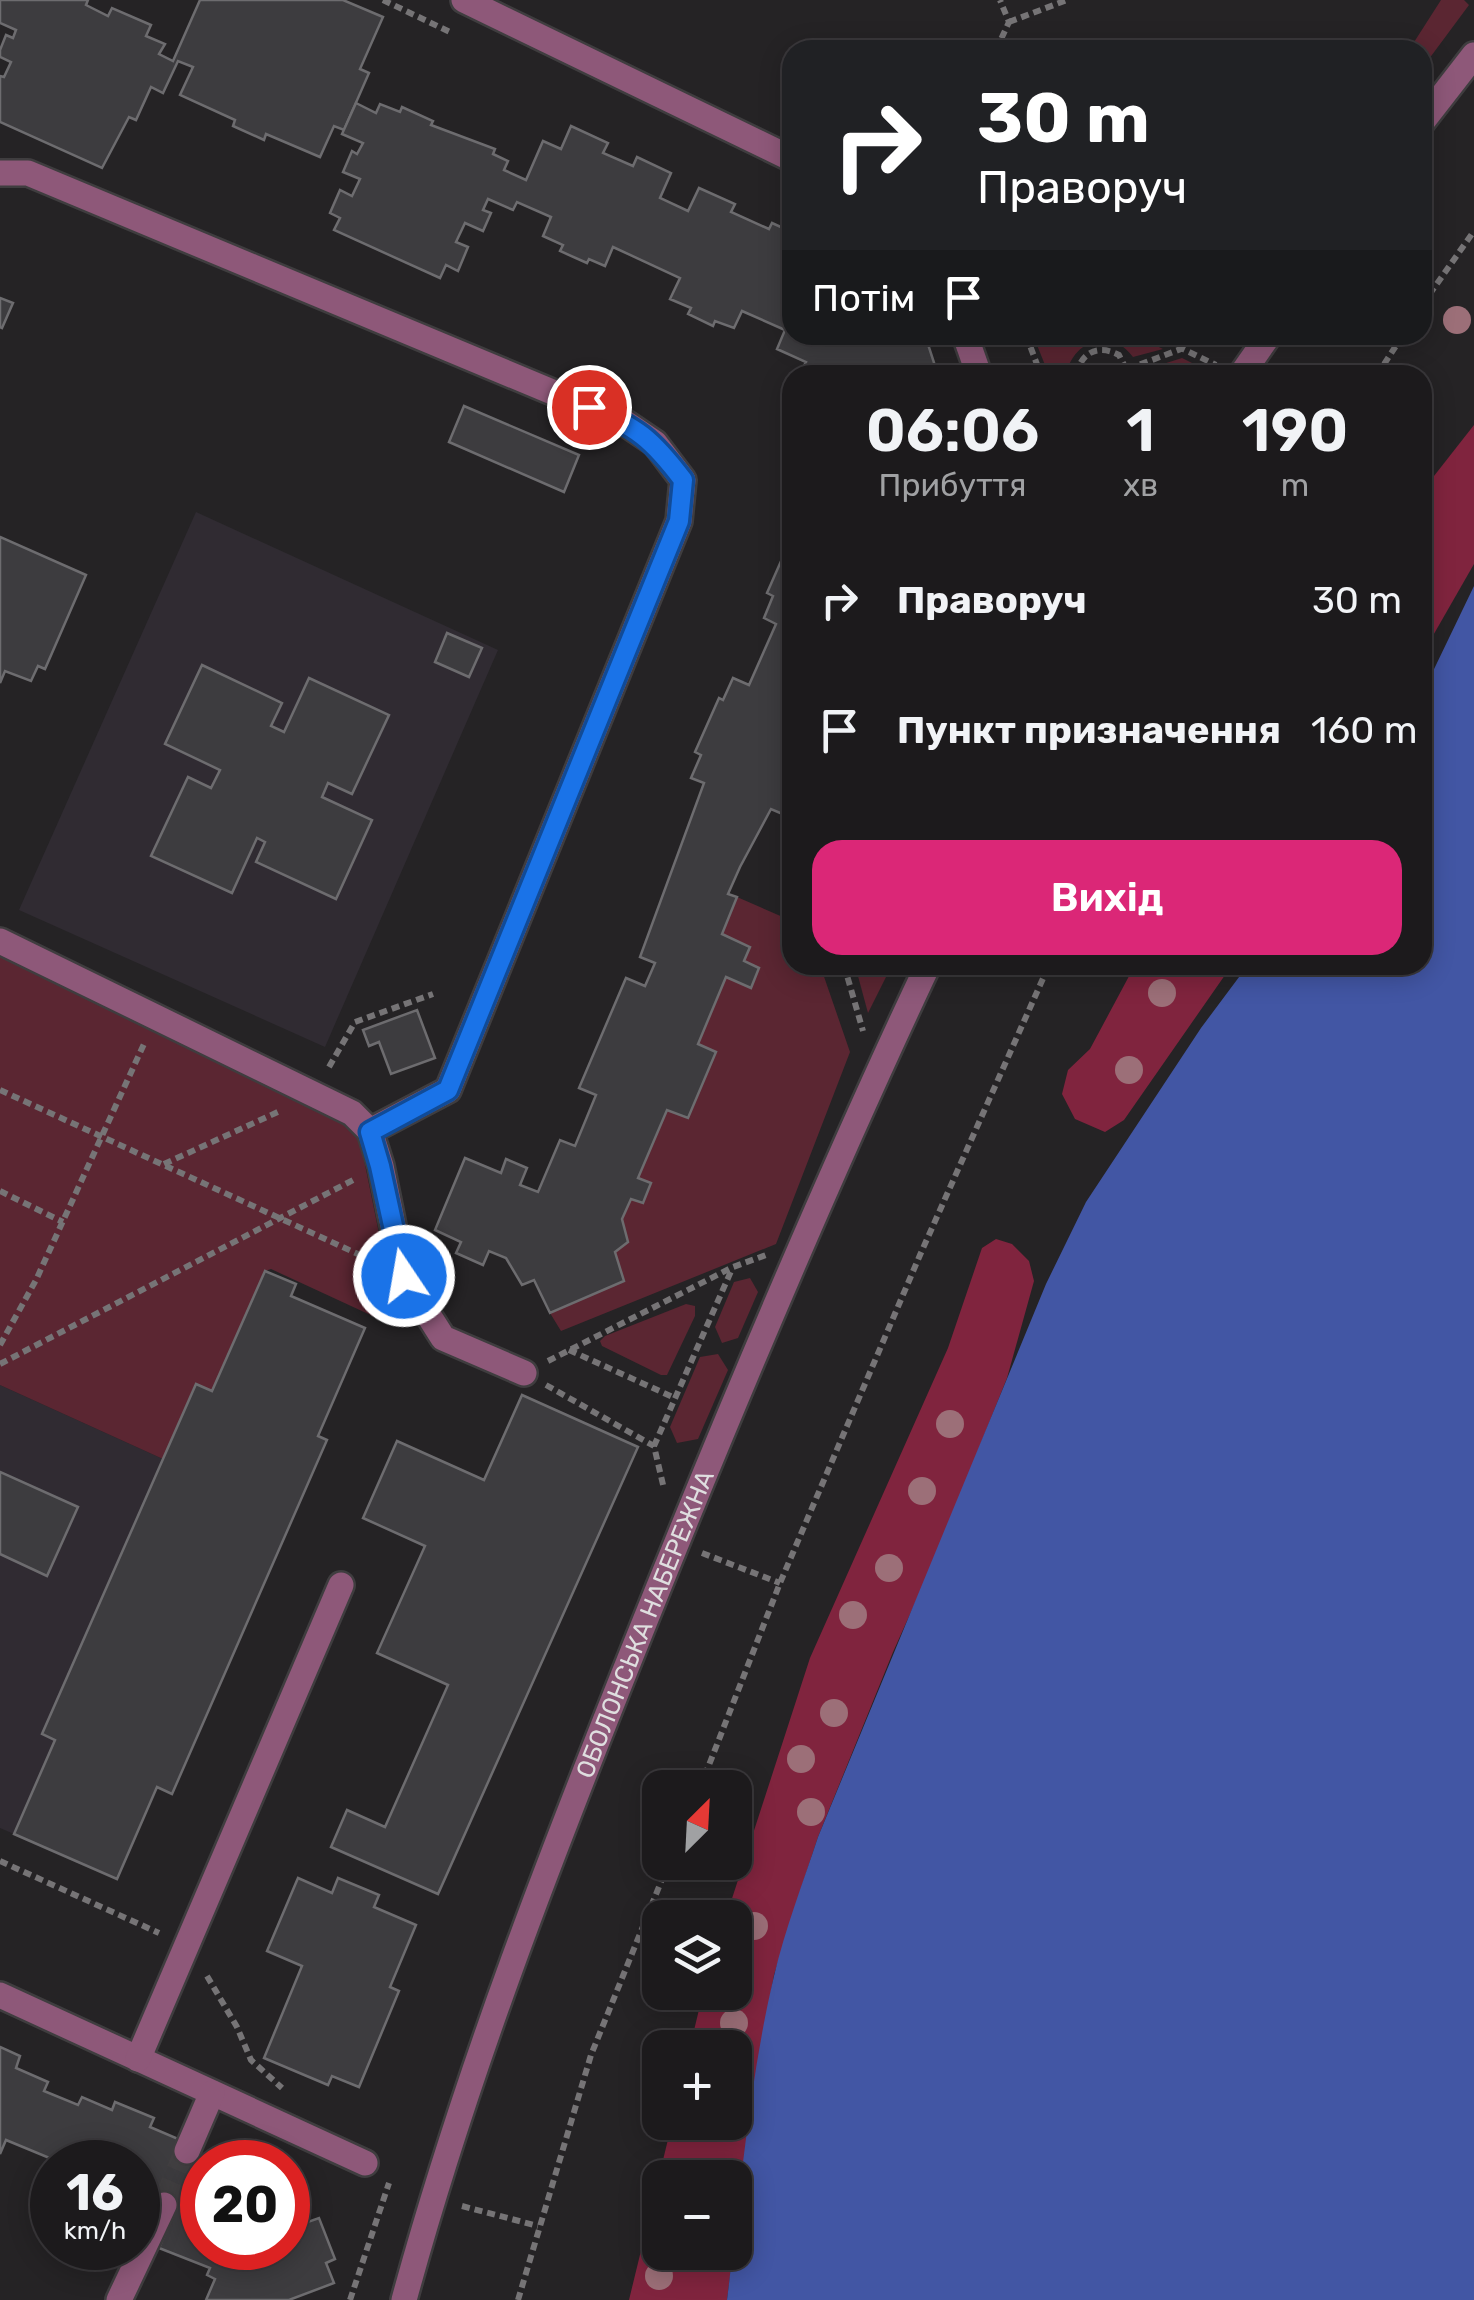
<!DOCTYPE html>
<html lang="uk">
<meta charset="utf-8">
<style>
body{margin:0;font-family:Rubik,sans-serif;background:#252325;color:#f1f3f6;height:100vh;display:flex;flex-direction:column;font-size:38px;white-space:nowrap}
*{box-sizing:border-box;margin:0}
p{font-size:32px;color:#a0a1a3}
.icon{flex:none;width:55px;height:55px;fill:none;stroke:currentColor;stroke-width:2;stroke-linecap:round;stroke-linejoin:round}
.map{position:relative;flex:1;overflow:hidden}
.sheet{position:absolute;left:782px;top:365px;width:650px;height:610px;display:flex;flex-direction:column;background:#1c1a1c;border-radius:30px;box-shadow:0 5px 25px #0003,0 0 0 2px #3a383b}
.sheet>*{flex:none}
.guide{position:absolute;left:782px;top:40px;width:650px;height:305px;border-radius:30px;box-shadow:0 5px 25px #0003,0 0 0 2px #3a383b;background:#202124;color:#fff;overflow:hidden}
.needle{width:65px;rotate:24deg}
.tools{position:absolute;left:642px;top:1770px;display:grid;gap:20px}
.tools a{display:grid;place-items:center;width:110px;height:110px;border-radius:20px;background:#1c1a1c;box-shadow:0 5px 25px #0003,0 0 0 2px #3a383b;font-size:50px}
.speed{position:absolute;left:30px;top:2140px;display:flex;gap:20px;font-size:50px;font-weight:700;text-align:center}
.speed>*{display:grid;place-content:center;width:130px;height:130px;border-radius:50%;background:#1c1a1c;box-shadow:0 5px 25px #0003,0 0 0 2px #3a383b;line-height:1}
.speed small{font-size:25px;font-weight:400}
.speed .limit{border:15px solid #d22;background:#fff;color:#111}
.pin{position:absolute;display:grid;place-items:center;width:85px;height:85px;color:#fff;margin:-42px;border:5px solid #fff;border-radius:50%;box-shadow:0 2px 10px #0007}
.me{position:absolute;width:110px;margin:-55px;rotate:348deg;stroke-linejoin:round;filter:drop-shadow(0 0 8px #0008)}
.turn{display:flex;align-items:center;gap:35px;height:210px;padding:0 30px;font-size:45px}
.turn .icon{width:130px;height:130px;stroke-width:2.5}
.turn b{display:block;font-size:70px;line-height:85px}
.then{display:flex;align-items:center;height:95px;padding:0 30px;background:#0003;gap:20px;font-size:38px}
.eta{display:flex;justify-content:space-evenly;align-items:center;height:170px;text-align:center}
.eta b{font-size:60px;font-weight:600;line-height:70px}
.primary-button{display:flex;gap:20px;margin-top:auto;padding:20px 30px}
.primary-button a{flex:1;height:115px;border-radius:30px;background:#db2777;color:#fff;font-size:40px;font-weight:600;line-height:115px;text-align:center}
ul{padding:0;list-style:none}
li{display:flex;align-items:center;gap:30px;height:130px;padding:0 30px}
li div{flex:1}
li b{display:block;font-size:38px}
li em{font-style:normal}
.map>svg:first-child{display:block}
.built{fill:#302b32}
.green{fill:#5b2632}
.forest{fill:#80243e}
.water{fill:#4256a4}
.building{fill:#3d3c3f;stroke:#6d6c6f;stroke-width:2.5}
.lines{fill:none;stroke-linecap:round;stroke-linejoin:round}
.minor-tunnel{stroke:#413f41;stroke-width:25;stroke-dasharray:25 12;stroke-linecap:butt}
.minor-casing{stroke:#3f3d3f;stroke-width:30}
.path{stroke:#767476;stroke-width:6;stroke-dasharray:8 5;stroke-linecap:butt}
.minor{stroke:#8e5879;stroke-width:25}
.tree{fill:#9c6f78}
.route-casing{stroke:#114b97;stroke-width:25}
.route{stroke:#1a73e8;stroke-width:18}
.labels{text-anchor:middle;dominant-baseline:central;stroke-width:10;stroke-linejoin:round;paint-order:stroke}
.street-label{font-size:25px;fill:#dfdedf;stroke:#0d0d0e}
</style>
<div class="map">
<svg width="1474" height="2300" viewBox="0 0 1474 2300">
<rect width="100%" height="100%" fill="#252325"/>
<!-- built -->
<g class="built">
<path d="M 196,512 L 498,650 L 325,1047 L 19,910 Z"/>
<path d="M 0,1385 L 163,1459 L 42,1734 L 55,1740 L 14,1834 L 0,1828 Z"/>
</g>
<!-- green -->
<g class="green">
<path d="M 1441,0 L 1464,0 L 1469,5 L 1423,67 L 1422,50 L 1409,50 Z"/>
<path d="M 1033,335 L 1134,335 L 1163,349 L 1133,357 C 1111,327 1073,340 1066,375 L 1049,375 Z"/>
<path d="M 1182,358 L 1206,370 L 1203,375 L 1139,375 L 1138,372 Z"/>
<path d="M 737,897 L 792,921 L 792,965 L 820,965 L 850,1052 L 776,1244 L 561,1331 L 550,1313 L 628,1241 L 622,1219 L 631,1199 L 643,1203 L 651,1184 L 638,1178 L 667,1110 L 688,1118 L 716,1053 L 698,1044 L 726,977 L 750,988 L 759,968 L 744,961 L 750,946 L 722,934 Z"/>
<path d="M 0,954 L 346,1119 L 360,1140 L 395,1312 L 390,1324 L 271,1269 L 265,1271 L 212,1391 L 195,1384 L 163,1459 L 0,1385 Z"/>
<path d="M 855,965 L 892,965 L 868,1013 Z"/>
<path d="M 750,1278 L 758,1292 L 738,1338 L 722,1343 L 715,1327 L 734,1282 Z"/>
<path d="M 686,1304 L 695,1306 L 695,1316 L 667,1375 L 661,1375 L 602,1346 L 600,1341 L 605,1336 Z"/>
<path d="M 718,1354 L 728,1370 L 698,1439 L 677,1443 L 670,1427 L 700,1357 Z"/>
</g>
<!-- forest -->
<g class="forest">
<path d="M 1474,425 L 1474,564 L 1423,653 L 1423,490 Z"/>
<path d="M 1135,965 L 1232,965 L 1124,1120 L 1105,1132 L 1075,1119 L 1062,1094 L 1068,1070 L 1090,1049 Z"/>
<path d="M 996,1239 L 1012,1244 L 1029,1261 L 1034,1281 L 1007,1378 L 933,1563 L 893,1652 L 818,1837 L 794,1910 L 774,1975 L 760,2052 L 735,2235 L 735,2178 L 660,2178 L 660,2252 L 733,2253 L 727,2300 L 629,2300 L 672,2123 L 735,2122 L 735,2048 L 690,2047 L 703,1993 L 735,1992 L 735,1918 L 726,1917 L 810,1658 L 948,1348 L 982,1248 Z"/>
</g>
<!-- water -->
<path class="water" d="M 1474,586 L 1474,2300 L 727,2300 C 740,2195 749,2082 774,1976 C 785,1929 803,1883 818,1837 L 1046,1284 L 1086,1202 L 1201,1028 L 1248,965 L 1422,965 L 1423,692 Z"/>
<!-- building -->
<g class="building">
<path d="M 0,0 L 88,0 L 86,5 L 108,16 L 112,8 L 151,25 L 146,36 L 165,44 L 159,54 L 173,61 L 200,0 L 343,0 L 383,17 L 360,69 L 369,73 L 344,130 L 334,126 L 320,157 L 266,134 L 264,140 L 233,126 L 235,120 L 180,95 L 193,67 L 178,61 L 163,93 L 151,87 L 136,120 L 129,117 L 102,168 L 0,122 L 0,76 L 4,77 L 11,62 L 0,57 L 0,50 L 6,35 L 13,38 L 16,30 L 0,23 Z"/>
<path d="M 356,103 L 376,113 L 380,104 L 400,112 L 402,107 L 433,121 L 431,125 L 495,149 L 493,154 L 508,161 L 504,170 L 526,180 L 543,141 L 561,149 L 571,126 L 608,143 L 603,153 L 633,166 L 637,157 L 671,173 L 660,198 L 688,211 L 699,188 L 735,204 L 731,212 L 769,229 L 772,223 L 792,232 L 792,335 L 925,335 L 938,375 L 799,375 L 806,362 L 777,349 L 785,330 L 742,311 L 734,328 L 715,321 L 713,326 L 688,314 L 691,308 L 670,299 L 680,278 L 613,247 L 605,266 L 589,259 L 587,263 L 560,251 L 563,245 L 543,236 L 551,217 L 517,202 L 513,210 L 488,199 L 483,210 L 491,213 L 483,231 L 465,223 L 456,242 L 468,247 L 458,271 L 446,265 L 440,278 L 334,230 L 340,218 L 330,213 L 340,190 L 352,196 L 360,179 L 343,172 L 352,151 L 357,154 L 363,143 L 342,134 Z"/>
<path d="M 0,298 L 13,303 L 2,328 L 0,327 Z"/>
<path d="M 464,406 L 579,455 L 564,492 L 449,442 Z"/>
<path d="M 0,537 L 86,575 L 45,669 L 38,666 L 31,681 L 5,671 L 0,683 Z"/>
<path d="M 789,543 L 792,544 L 792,798 L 785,815 L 771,809 L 740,867 L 728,894 L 737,897 L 722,934 L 750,947 L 744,961 L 759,968 L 751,988 L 726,977 L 698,1044 L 716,1052 L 688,1118 L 667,1110 L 638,1178 L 651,1183 L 643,1203 L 631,1199 L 622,1219 L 628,1242 L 615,1252 L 624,1281 L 550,1313 L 534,1280 L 522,1285 L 506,1258 L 489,1251 L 483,1265 L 456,1253 L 461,1242 L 435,1230 L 465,1158 L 501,1173 L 506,1159 L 527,1168 L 520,1185 L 538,1192 L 560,1140 L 575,1146 L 596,1095 L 579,1088 L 626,978 L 645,986 L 655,963 L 640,957 L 704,783 L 691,778 L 701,755 L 695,752 L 719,698 L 723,700 L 733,678 L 749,685 L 776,624 L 764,618 L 773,596 L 767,593 Z"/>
<path d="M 447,633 L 482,648 L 469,677 L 435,662 Z"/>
<path d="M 202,665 L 282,703 L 271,726 L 284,732 L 309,678 L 389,715 L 352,794 L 328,783 L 322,797 L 372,820 L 336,899 L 256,862 L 265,842 L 257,838 L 232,893 L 151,856 L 188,777 L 211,788 L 220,770 L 165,744 Z"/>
<path d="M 417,1010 L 435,1058 L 391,1074 L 379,1042 L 369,1046 L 363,1030 Z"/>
<path d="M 265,1271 L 296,1284 L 291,1296 L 365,1328 L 318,1436 L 327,1440 L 172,1794 L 157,1787 L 117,1879 L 14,1834 L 55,1740 L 42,1734 L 196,1384 L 212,1391 Z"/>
<path d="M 522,1395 L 638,1447 L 438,1894 L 331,1847 L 347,1810 L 385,1827 L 448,1685 L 377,1653 L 425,1546 L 363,1518 L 397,1441 L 484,1480 Z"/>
<path d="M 0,1472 L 78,1507 L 47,1576 L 0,1554 Z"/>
<path d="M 298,1878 L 332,1893 L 338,1878 L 379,1895 L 374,1907 L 416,1925 L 390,1987 L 399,1991 L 359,2087 L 332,2076 L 328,2085 L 264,2058 L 302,1966 L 267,1951 Z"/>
<path d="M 0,2047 L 20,2056 L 16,2068 L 48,2082 L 44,2091 L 78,2105 L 82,2097 L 112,2110 L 115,2102 L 154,2118 L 150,2127 L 183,2141 L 197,2154 L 188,2174 L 202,2179 L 202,2248 L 288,2248 L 288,2201 L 298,2197 L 308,2222 L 319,2218 L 335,2259 L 326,2263 L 334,2283 L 289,2300 L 206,2300 L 215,2279 L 207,2275 L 210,2268 L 159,2248 L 170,2222 L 165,2220 L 171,2207 L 138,2194 L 138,2162 L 59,2162 L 6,2140 L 0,2154 Z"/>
</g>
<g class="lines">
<!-- minor-tunnel -->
<path class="minor-tunnel" d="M 164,2205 L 187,2151"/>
<!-- minor casing -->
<g class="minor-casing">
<g id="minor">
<path d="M 464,0 L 792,159"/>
<path d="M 1422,122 L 1474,55"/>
<path d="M 0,173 L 28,173 L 624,422 L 655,443 L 683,480 L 679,521 L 448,1090 L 370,1131"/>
<path d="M 965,335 L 979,375"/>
<path d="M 1241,375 L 1269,335"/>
<path d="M 0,941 L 352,1113 L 370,1131 L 381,1166 L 403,1275 L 443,1338 L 524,1373"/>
<path d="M 0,1995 L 365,2163"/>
<path d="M 138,2059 L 341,1585"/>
<path d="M 187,2151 L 212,2093"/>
<path d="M 119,2300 L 164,2205"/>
<path id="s1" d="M 404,2300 C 466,2072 553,1850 641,1631 C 731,1407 825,1183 928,965"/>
</g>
</g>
<!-- path -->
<g class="path">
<path d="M 383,0 L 452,33"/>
<path d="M 1009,22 L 1067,0"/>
<path d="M 996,50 L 1009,22 L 1000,0"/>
<path d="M 1422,305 L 1474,231"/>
<path d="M 1026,335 L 1041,375"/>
<path d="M 1154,335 L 1216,365"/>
<path d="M 1128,369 L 1181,349"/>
<path d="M 1077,375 C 1080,352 1099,344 1119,355 L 1129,375"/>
<path d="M 1377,375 L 1403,335"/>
<path d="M 792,830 L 783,852 L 792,857"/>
<path d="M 844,965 L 863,1031"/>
<path d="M 329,1067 L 355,1022 L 433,994"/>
<path d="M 0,1090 L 371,1260"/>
<path d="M 164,1164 L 280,1111"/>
<path d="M 0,1191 L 63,1222"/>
<path d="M 0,1345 L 36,1280 L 144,1044"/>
<path d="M 569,1350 L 675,1398"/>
<path d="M 548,1361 L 733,1267 L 766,1255"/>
<path d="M 0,1364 L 353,1180"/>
<path d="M 546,1385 L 654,1446 L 664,1489"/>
<path d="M 654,1446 L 732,1269"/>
<path d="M 702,1553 L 780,1583"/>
<path d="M 700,1788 L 780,1583 L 920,1255 L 1049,965"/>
<path d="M 0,1861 L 159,1933"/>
<path d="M 207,1976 L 237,2027 L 251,2060 L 282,2088"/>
<path d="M 462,2206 L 538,2226"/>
<path d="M 350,2300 L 389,2183"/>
<path d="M 518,2300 L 591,2055 L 669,1862"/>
</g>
<!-- minor -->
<use href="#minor" class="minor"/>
</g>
<!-- trees -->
<g class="tree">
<circle cx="1457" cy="320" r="14"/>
<circle cx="1162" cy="993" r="14"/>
<circle cx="1129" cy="1070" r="14"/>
<circle cx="950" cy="1424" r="14"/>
<circle cx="922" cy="1491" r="14"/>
<circle cx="889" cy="1568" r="14"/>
<circle cx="853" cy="1615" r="14"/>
<circle cx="834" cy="1713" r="14"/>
<circle cx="801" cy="1759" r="14"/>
<circle cx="811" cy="1812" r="14"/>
<circle cx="754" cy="1926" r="14"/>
<circle cx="734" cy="2023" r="14"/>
<circle cx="659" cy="2276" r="14"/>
</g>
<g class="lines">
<!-- route casing -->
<g class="route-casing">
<path id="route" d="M 404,1276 L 380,1166 L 370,1132 L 448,1090 L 679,521 L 683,480 C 652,439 637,427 589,407"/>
</g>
<!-- route -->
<use href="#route" class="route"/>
</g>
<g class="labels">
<!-- street labels -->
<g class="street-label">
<text stroke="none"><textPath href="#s1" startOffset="718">ОБОЛОНСЬКА НАБЕРЕЖНА</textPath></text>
</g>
</g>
</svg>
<div class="tools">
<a><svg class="needle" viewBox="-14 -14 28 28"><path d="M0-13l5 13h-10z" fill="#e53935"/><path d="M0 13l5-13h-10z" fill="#a0a1a3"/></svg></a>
<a><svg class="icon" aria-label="layers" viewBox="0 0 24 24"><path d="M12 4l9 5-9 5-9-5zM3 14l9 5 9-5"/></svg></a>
<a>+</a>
<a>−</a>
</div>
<div class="speed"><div>16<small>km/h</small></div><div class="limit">20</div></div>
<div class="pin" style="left:589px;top:407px;background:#d93025"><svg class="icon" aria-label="arrive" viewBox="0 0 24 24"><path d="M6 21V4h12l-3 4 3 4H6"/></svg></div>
<svg class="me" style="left:404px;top:1276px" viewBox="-20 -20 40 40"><circle r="17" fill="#1a73e8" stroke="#fff" stroke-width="3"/><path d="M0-11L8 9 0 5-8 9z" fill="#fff"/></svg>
<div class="guide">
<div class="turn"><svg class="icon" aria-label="right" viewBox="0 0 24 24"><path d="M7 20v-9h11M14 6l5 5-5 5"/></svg><div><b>30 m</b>Праворуч</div></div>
<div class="then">Потім<svg class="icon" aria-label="arrive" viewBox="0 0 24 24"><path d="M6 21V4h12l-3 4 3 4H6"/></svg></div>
</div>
<section class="sheet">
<div class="eta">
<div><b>06:06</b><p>Прибуття</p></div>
<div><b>1</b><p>хв</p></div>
<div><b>190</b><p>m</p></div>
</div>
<ul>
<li><svg class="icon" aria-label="right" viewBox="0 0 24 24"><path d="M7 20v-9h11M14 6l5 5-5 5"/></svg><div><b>Праворуч</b></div><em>30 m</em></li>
<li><svg class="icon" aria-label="arrive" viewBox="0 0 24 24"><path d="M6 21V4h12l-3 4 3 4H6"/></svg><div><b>Пункт призначення</b></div><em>160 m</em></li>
</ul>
<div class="primary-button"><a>Вихід</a></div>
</section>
</div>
